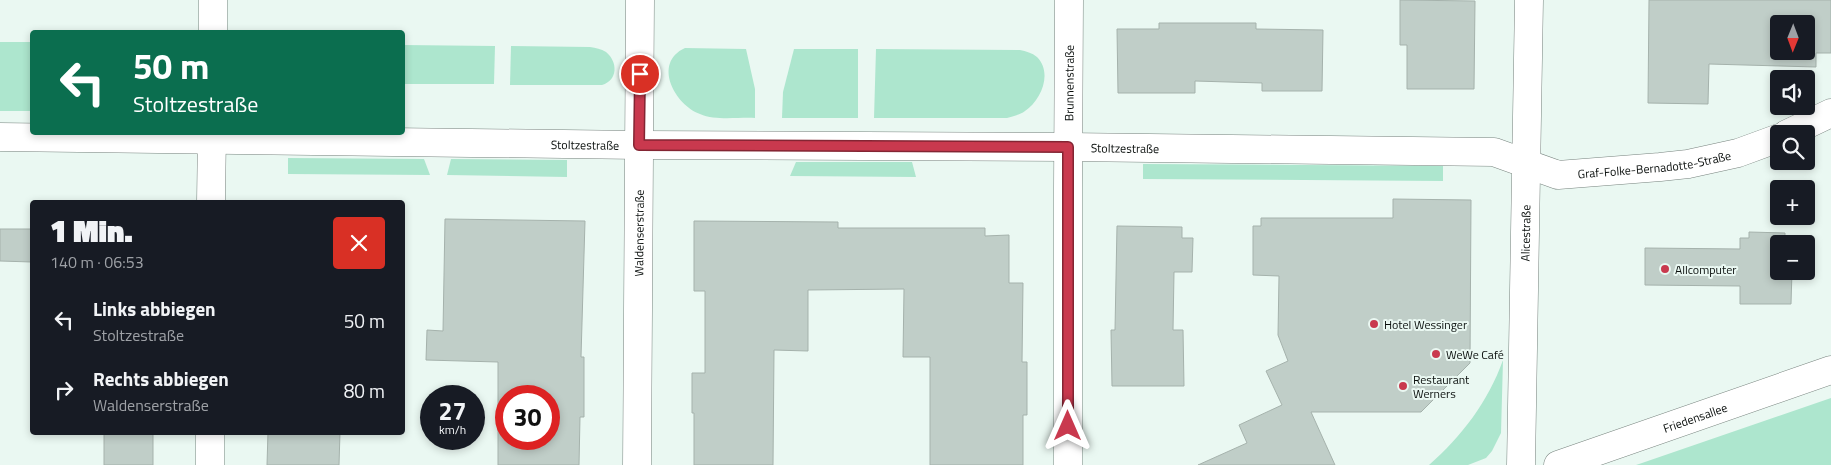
<!DOCTYPE html>
<html lang="de">
<meta charset="utf-8">
<style>
body{margin:0;font-family:"Titillium Web",sans-serif;background:#20242c;color:#f1f3f6;height:100vh;display:flex;flex-direction:column;font-size:19px;white-space:nowrap}
*{box-sizing:border-box;margin:0}
p{font-size:16px;color:#9ea1a6}
.icon{flex:none;width:28px;height:28px;fill:none;stroke:currentColor;stroke-width:2;stroke-linecap:round;stroke-linejoin:round}
.map{position:relative;flex:1;overflow:hidden}
.sheet{position:absolute;left:30px;top:200px;width:375px;height:235px;display:flex;flex-direction:column;background:#171b24;border-radius:5px;box-shadow:0 2px 8px #0003}
.sheet>*{flex:none}
.guide{position:absolute;left:30px;top:30px;width:375px;height:105px;border-radius:5px;box-shadow:0 2px 8px #0003;background:#0b6e4f;color:#fff;overflow:hidden}
.needle{width:32px;rotate:181deg}
.controls{position:absolute;left:1770px;top:15px;display:grid;gap:10px}
.controls a{display:grid;place-items:center;width:45px;height:45px;border-radius:5px;background:#171b24;box-shadow:0 2px 8px #0003;font-size:25px}
.speed{position:absolute;left:420px;top:385px;display:flex;gap:10px;font-size:25px;font-weight:700;text-align:center}
.speed>*{display:grid;place-content:center;width:65px;height:65px;border-radius:50%;background:#171b24;box-shadow:0 2px 8px #0003;line-height:1}
.speed small{font-size:12px;font-weight:400}
.speed .limit{border:8px solid #d22;background:#fff;color:#111}
.pin{position:absolute;display:grid;place-items:center;width:42px;height:42px;color:#fff;margin:-21px;border:2px solid #fff;border-radius:50%;box-shadow:0 1px 5px #0007}
.me{position:absolute;width:55px;margin:-28px;rotate:0deg;stroke-linejoin:round;filter:drop-shadow(0 0 4px #0008)}
.turn{display:flex;align-items:center;gap:18px;height:105px;padding:0 20px;font-size:22px}
.turn .icon{width:65px;height:65px;stroke-width:2.5}
.turn b{display:block;font-size:35px;line-height:42px}
.round{display:grid;place-items:center;flex:none;width:52px;height:52px;border-radius:5px;background:#20242c}
.head{display:flex;align-items:center;justify-content:space-between;height:85px;padding:0 20px}
h1{font-size:30px;font-weight:800;line-height:38px}
ul{padding:0;list-style:none}
li{display:flex;align-items:center;gap:15px;height:70px;padding:0 20px}
li div{flex:1}
li b{display:block;font-size:19px}
li em{font-style:normal}
.map>svg:first-child{display:block}
.green{fill:#ade6ce}
.building{fill:#c0cec8;stroke:#a5b2ac;fill-rule:evenodd}
.lines{fill:none;stroke-linecap:round;stroke-linejoin:round}
.minor-casing{stroke:#77837e;stroke-width:29}
.minor{stroke:#fff;stroke-width:28}
.route-casing{stroke:#832533;stroke-width:12}
.route{stroke:#c9394e;stroke-width:9}
.poi-dot{fill:#c9394e;stroke:#eaf8f2;stroke-width:2}
.labels{text-anchor:middle;dominant-baseline:central;stroke-width:4;stroke-linejoin:round;paint-order:stroke}
.street-label{font-size:12px;fill:#090e0c;stroke:#eaf8f2}
.poi-label{font-size:12px;fill:#090e0c;stroke:#eaf8f2;text-anchor:start}
</style>
<div class="map">
<svg width="1831" height="465" viewBox="0 0 1831 465">
<rect width="100%" height="100%" fill="#eaf8f2"/>
<!-- green -->
<g class="green">
<rect x="0" y="42" width="32" height="69"/>
<path d="M 403,45 L 495,46 L 494,84 L 403,84 Z"/>
<path d="M 511,46 L 590,47 C 596,48 601,49 606,52 C 618,62 618,80 602,85 L 510,85 Z"/>
<path d="M 685,48 L 746,49 L 755,89 L 755,118 C 738,117 716,121 700,114 C 675,105 652,63 685,48 Z"/>
<path d="M 794,49 L 858,49 L 858,118 L 782,118 L 783,92 Z"/>
<path d="M 876,49 L 1020,50 C 1026,51 1032,53 1037,57 C 1053,73 1041,100 1025,111 C 1020,115 1013,116 1007,118 L 874,118 Z"/>
<path d="M 288,158 L 424,159 L 430,175 L 288,174 Z"/>
<path d="M 451,159 L 567,160 L 567,177 L 447,175 Z"/>
<path d="M 796,162 L 912,162 L 916,177 L 790,176 Z"/>
<path d="M 1143,164 L 1443,166 L 1443,181 L 1143,179 Z"/>
<path d="M 1503,360 L 1501,433 L 1492,451 L 1486,458 L 1468,465 L 1429,465 C 1462,436 1488,402 1503,360 Z"/>
<path d="M 1831,398 L 1831,465 L 1636,465 L 1642,463 Z"/>
</g>
<!-- building -->
<g class="building">
<path d="M 1400,0 L 1475,1 L 1474,89 L 1407,89 L 1407,45 L 1400,45 Z"/>
<path d="M 1649,0 L 1831,0 L 1831,53 L 1816,53 L 1816,67 L 1709,64 L 1708,104 L 1648,103 ZM 1779,24 L 1806,24 L 1806,51 L 1779,51 Z"/>
<path d="M 1159,23 L 1256,23 L 1256,29 L 1323,30 L 1322,91 L 1262,91 L 1262,83 L 1195,81 L 1195,93 L 1118,93 L 1117,29 L 1159,29 Z"/>
<path d="M 1393,199 L 1471,200 L 1470,363 L 1421,412 L 1311,412 L 1335,465 L 1198,465 L 1247,443 L 1239,425 L 1282,405 L 1266,371 L 1288,361 L 1278,335 L 1279,276 L 1253,275 L 1253,226 L 1261,226 L 1261,218 L 1393,218 Z"/>
<path d="M 445,219 L 585,221 L 581,357 L 584,357 L 584,417 L 580,417 L 579,465 L 498,465 L 498,362 L 426,360 L 427,330 L 443,331 ZM 506,396 L 549,396 L 549,439 L 506,439 Z"/>
<path d="M 694,221 L 838,222 L 838,228 L 985,228 L 985,236 L 1009,235 L 1009,283 L 1023,283 L 1022,362 L 1027,362 L 1027,415 L 1023,415 L 1023,465 L 930,465 L 930,357 L 903,357 L 904,289 L 808,290 L 808,351 L 774,350 L 773,465 L 694,465 L 694,413 L 692,413 L 692,373 L 705,373 L 705,291 L 694,291 Z"/>
<path d="M 1117,226 L 1182,227 L 1182,238 L 1193,238 L 1192,272 L 1174,272 L 1173,330 L 1183,330 L 1184,386 L 1112,386 L 1111,330 L 1115,330 Z"/>
<path d="M 0,229 L 32,229 L 32,262 L 0,261 Z"/>
<path d="M 1749,232 L 1785,233 L 1785,238 L 1792,238 L 1792,244 L 1779,244 L 1779,271 L 1792,271 L 1791,304 L 1740,304 L 1740,286 L 1645,285 L 1645,248 L 1740,249 L 1740,238 L 1749,238 Z"/>
<rect x="104" y="432" width="49" height="33"/>
<path d="M 268,432 L 340,432 L 339,465 L 267,465 Z"/>
</g>
<g class="lines">
<!-- minor casing -->
<g class="minor-casing">
<g id="minor">
<path d="M 213,32 L 213,0"/>
<path d="M 1787,134 L 1831,113"/>
<path id="s1" d="M 0,137 L 639,145 L 1068,147 L 1494,152 L 1558,175 L 1660,167 L 1688,164 L 1738,153 L 1779,138"/>
<path d="M 211,202 L 212,132"/>
<path d="M 210,465 L 210,432"/>
<path id="s2" d="M 637,465 L 640,0"/>
<path id="s3" d="M 1068,465 L 1068,188 L 1069,0"/>
<path id="s4" d="M 1521,465 L 1529,0"/>
<path id="s5" d="M 1558,465 L 1831,370"/>
</g>
</g>
<!-- minor -->
<use href="#minor" class="minor"/>
</g>
<g class="lines">
<!-- route casing -->
<g class="route-casing">
<path id="route" d="M 640,74 L 639,145 L 1068,147 L 1068,426"/>
</g>
<!-- route -->
<use href="#route" class="route"/>
</g>
<!-- markers -->
<g class="poi-dot">
<circle cx="1665" cy="269" r="5"/>
<circle cx="1374" cy="324" r="5"/>
<circle cx="1436" cy="354" r="5"/>
<circle cx="1403" cy="386" r="5"/>
</g>
<g class="labels">
<!-- street labels -->
<g class="street-label">
<text stroke="none"><textPath href="#s3" startOffset="382">Brunnenstraße</textPath></text>
<text stroke="none"><textPath href="#s1" startOffset="585">Stoltzestraße</textPath></text>
<text stroke="none"><textPath href="#s1" startOffset="1125">Stoltzestraße</textPath></text>
<text stroke="none"><textPath href="#s1" startOffset="1659">Graf-Folke-Bernadotte-Straße</textPath></text>
<text stroke="none"><textPath href="#s2" startOffset="232">Waldenserstraße</textPath></text>
<text stroke="none"><textPath href="#s4" startOffset="232">Alicestraße</textPath></text>
<text stroke="none"><textPath href="#s5" startOffset="145">Friedensallee</textPath></text>
</g>
<!-- poi labels -->
<g class="poi-label">
<text x="1675" y="269">Allcomputer</text>
<text x="1384" y="324">Hotel Wessinger</text>
<text x="1446" y="354">WeWe Café</text>
<text x="1413" y="379">Restaurant<tspan x="1413" dy="14">Werners</tspan></text>
</g>
</g>
</svg>
<div class="controls">
<a><svg class="needle" viewBox="-14 -14 28 28"><path d="M0-13l5 13h-10z" fill="#e53935"/><path d="M0 13l5-13h-10z" fill="#9ea1a6"/></svg></a>
<a><svg class="icon" aria-label="sound" viewBox="0 0 24 24"><path d="M4 9h4l5-4v14l-5-4H4zM17 9q2 3 0 6"/></svg></a>
<a><svg class="icon" aria-label="search" viewBox="0 0 24 24"><circle cx="10" cy="10" r="6"/><path d="M15 15l6 6"/></svg></a>
<a>+</a>
<a>−</a>
</div>
<div class="speed"><div>27<small>km/h</small></div><div class="limit">30</div></div>
<div class="pin" style="left:640px;top:74px;background:#d93025"><svg class="icon" aria-label="arrive" viewBox="0 0 24 24"><path d="M6 21V4h12l-3 4 3 4H6"/></svg></div>
<svg class="me" style="left:1068px;top:426px" viewBox="-20 -20 40 40"><path d="M0-17L14 15 0 8-14 15z" fill="#c9394e" stroke="#fff" stroke-width="4"/></svg>
<div class="guide">
<div class="turn"><svg class="icon" aria-label="left" viewBox="0 0 24 24"><path d="M17 20v-9H6M10 6l-5 5 5 5"/></svg><div><b>50 m</b>Stoltzestraße</div></div>
</div>
<section class="sheet">
<div class="head"><div><h1>1 Min.</h1><p>140 m · 06:53</p></div><a class="round" style="background:#d93025;color:#fff"><svg class="icon" aria-label="close" viewBox="0 0 24 24"><path d="M6 6l12 12M18 6L6 18"/></svg></a></div>
<ul>
<li><svg class="icon" aria-label="left" viewBox="0 0 24 24"><path d="M17 20v-9H6M10 6l-5 5 5 5"/></svg><div><b>Links abbiegen</b><p>Stoltzestraße</p></div><em>50 m</em></li>
<li><svg class="icon" aria-label="right" viewBox="0 0 24 24"><path d="M7 20v-9h11M14 6l5 5-5 5"/></svg><div><b>Rechts abbiegen</b><p>Waldenserstraße</p></div><em>80 m</em></li>
</ul>
</section>
</div>
